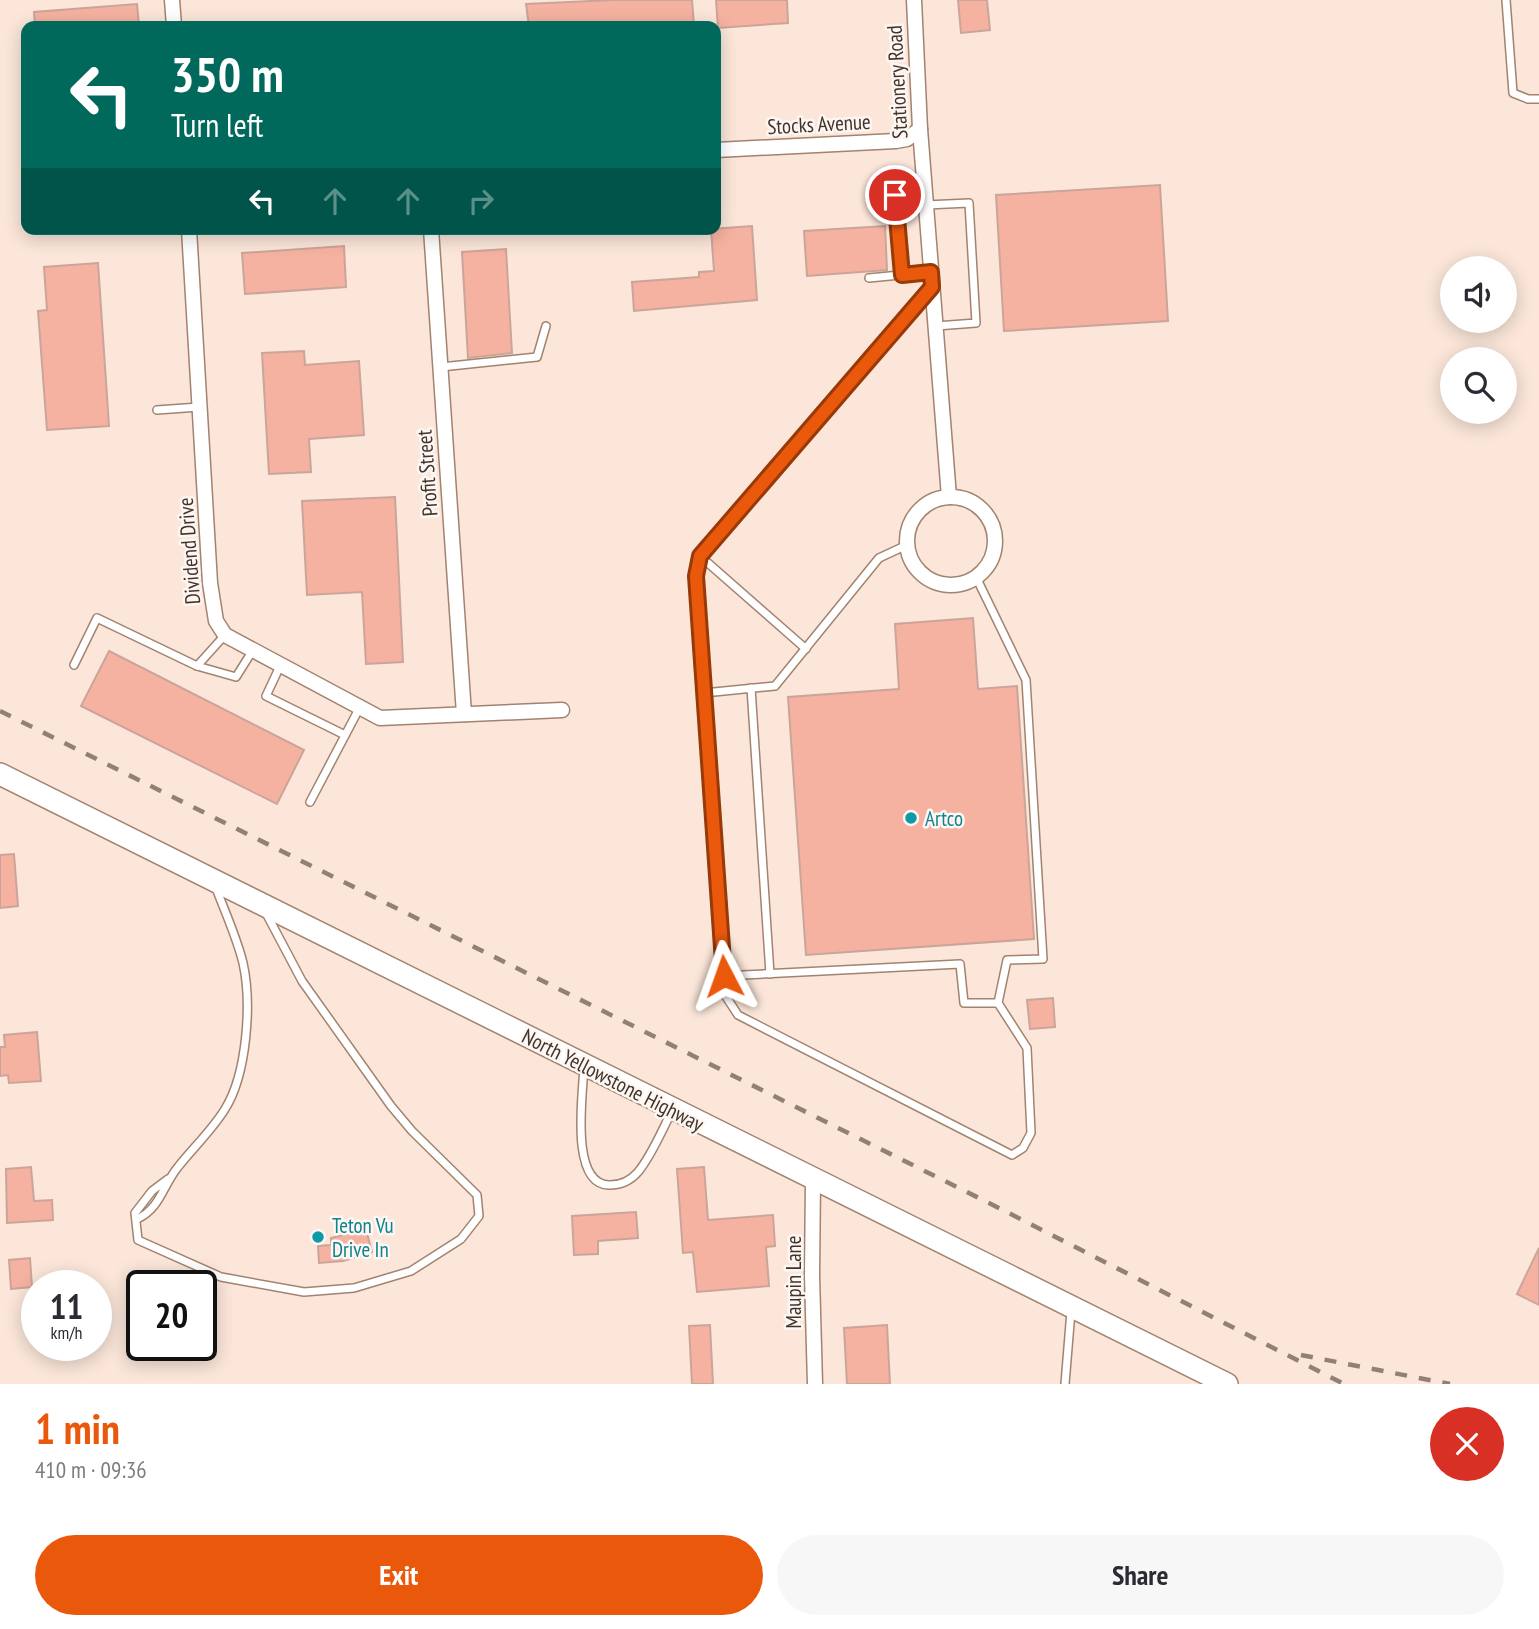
<!DOCTYPE html>
<meta charset="utf-8">
<style>
body{margin:0;font-family:"PT Sans Narrow",sans-serif;background:#f7f7f7;color:#2b2b33;height:100vh;display:flex;flex-direction:column;font-size:26px;white-space:nowrap}
*{box-sizing:border-box;margin:0}
p{font-size:23px;color:#7c7c81}
.icon{flex:none;width:38px;height:38px;fill:none;stroke:currentColor;stroke-width:2;stroke-linecap:round;stroke-linejoin:round}
.map{position:relative;height:1384px;overflow:hidden}
.sheet{display:flex;flex-direction:column;background:#fff;flex:1}
.sheet>*{flex:none}
.banner{position:absolute;left:21px;top:21px;width:700px;height:214px;border-radius:14px;box-shadow:0 4px 18px #0003;background:#00695c;color:#fff;overflow:hidden}
.fabs{position:absolute;left:1440px;top:256px;display:grid;gap:14px}
.fabs a{display:grid;place-items:center;width:77px;height:77px;border-radius:50%;background:#fff;box-shadow:0 4px 18px #0003;font-size:35px}
.speed{position:absolute;left:21px;top:1270px;display:flex;gap:14px;font-size:35px;font-weight:700;text-align:center}
.speed>*{display:grid;place-content:center;width:91px;height:91px;border-radius:50%;background:#fff;box-shadow:0 4px 18px #0003;line-height:1}
.speed small{font-size:18px;font-weight:400}
.speed .limit{border:4px solid #111;border-radius:10px;background:#fff;color:#111}
.pin{position:absolute;display:grid;place-items:center;width:60px;height:60px;color:#fff;margin:-30px;border:4px solid #fff;border-radius:50%;box-shadow:0 2px 7px #0007}
.me{position:absolute;width:77px;margin:-38px;rotate:356deg;stroke-linejoin:round;filter:drop-shadow(0 0 5px #0008)}
.turn{display:flex;align-items:center;gap:24px;height:147px;padding:0 35px;font-size:32px}
.turn .icon{width:91px;height:91px;stroke-width:2.5}
.turn b{display:block;font-size:49px;line-height:60px}
.lanes{display:flex;align-items:center;height:66px;padding:0 35px;background:#0003;justify-content:center;gap:35px;direction:ltr}
.lanes .off{opacity:.35}
.round{display:grid;place-items:center;flex:none;width:74px;height:74px;border-radius:37px;background:#f7f7f7}
.headline{display:flex;align-items:center;justify-content:space-between;height:119px;padding:0 35px}
h1{font-size:42px;font-weight:800;line-height:52px;color:#ea580c}
.primary-button{display:flex;gap:14px;margin-top:auto;padding:14px 35px}
.primary-button a{flex:1;height:80px;border-radius:42px;background:#ea580c;color:#fff;font-size:28px;font-weight:800;line-height:80px;text-align:center}
.primary-button a+a{background:#f7f7f7;color:#2b2b33}
.map>svg:first-child{display:block}
.building{fill:#f6b2a0;stroke:#cba49a;stroke-width:2}
.lines{fill:none;stroke-linecap:round;stroke-linejoin:round}
.lane-casing{stroke:#a2836f;stroke-width:10}
.street-casing{stroke:#a2836f;stroke-width:17}
.secondary-casing{stroke:#a2836f;stroke-width:24}
.lane{stroke:#fff;stroke-width:7}
.street{stroke:#fff;stroke-width:14}
.secondary{stroke:#fff;stroke-width:21}
.rail{stroke:#918076;stroke-width:4.5;stroke-dasharray:12 12;stroke-linecap:butt}
.route-casing{stroke:#983908;stroke-width:18}
.route{stroke:#ea580c;stroke-width:12}
.culture-dot{fill:#0f9aa8;stroke:#fef6f2;stroke-width:2.5}
.labels{text-anchor:middle;dominant-baseline:central;stroke-width:5;stroke-linejoin:round;paint-order:stroke}
.street-label{font-size:21px;fill:#41342b;stroke:#fef6f2}
.culture-label{font-size:21px;fill:#0d838f;stroke:#fef6f2;text-anchor:start}
</style>
<div class="map">
<svg width="1539" height="1384" viewBox="0 0 1539 1384">
<rect width="100%" height="100%" fill="#fbe6d9"/>
<!-- building -->
<g class="building">
<path d="M 612,0 L 692,0 L 694,26 L 529,26 L 526,4 Z"/>
<path d="M 716,0 L 787,0 L 788,23 L 718,28 Z"/>
<path d="M 958,0 L 987,0 L 990,30 L 961,33 Z"/>
<path d="M 137,4 L 139,26 L 35,26 L 34,12 Z"/>
<path d="M 1160,185 L 1168,321 L 1004,331 L 996,195 Z"/>
<path d="M 752,226 L 757,300 L 634,311 L 632,282 L 699,277 L 699,272 L 714,271 L 711,229 Z"/>
<path d="M 885,226 L 887,270 L 807,276 L 804,231 Z"/>
<path d="M 344,246 L 346,287 L 245,294 L 242,253 Z"/>
<path d="M 506,249 L 512,353 L 468,358 L 462,252 Z"/>
<path d="M 98,263 L 109,426 L 47,430 L 38,311 L 47,310 L 44,267 Z"/>
<path d="M 304,351 L 305,365 L 359,361 L 364,435 L 309,439 L 311,472 L 269,474 L 262,353 Z"/>
<path d="M 395,497 L 403,662 L 366,664 L 362,592 L 307,595 L 302,501 Z"/>
<path d="M 973,618 L 978,689 L 1017,686 L 1034,939 L 806,955 L 788,697 L 899,689 L 895,624 Z"/>
<path d="M 109,651 L 304,750 L 277,804 L 81,706 Z"/>
<path d="M 14,854 L 18,906 L 0,908 L 0,855 Z"/>
<path d="M 1053,998 L 1055,1027 L 1030,1029 L 1027,1000 Z"/>
<path d="M 37,1032 L 41,1081 L 9,1083 L 8,1075 L 0,1076 L 0,1047 L 5,1047 L 4,1035 Z"/>
<path d="M 31,1167 L 34,1201 L 52,1200 L 53,1220 L 7,1223 L 6,1169 Z"/>
<path d="M 704,1167 L 708,1220 L 773,1215 L 775,1246 L 766,1247 L 769,1286 L 697,1292 L 693,1252 L 683,1253 L 677,1169 Z"/>
<path d="M 636,1212 L 638,1238 L 598,1241 L 598,1254 L 574,1255 L 572,1216 Z"/>
<path d="M 366,1229 L 372,1252 L 343,1261 L 319,1263 L 318,1246 L 331,1245 L 331,1238 Z"/>
<path d="M 1539,1248 L 1539,1305 L 1517,1294 Z"/>
<path d="M 30,1258 L 32,1287 L 11,1289 L 9,1260 Z"/>
<path d="M 710,1325 L 713,1384 L 692,1384 L 689,1326 Z"/>
<path d="M 887,1325 L 890,1384 L 847,1384 L 844,1328 Z"/>
</g>
<g class="lines">
<!-- lane casing -->
<g class="lane-casing">
<g id="lane">
<path d="M 1506,0 L 1513,93 L 1528,99 L 1539,99"/>
<path d="M 895,195 L 902,275"/>
<path d="M 926,205 L 969,203 L 976,323 L 936,326"/>
<path d="M 869,278 L 931,272"/>
<path d="M 932,288 L 700,556 L 696,576 L 725,995 L 738,1015 L 1012,1155 L 1023,1148 L 1031,1133 L 1027,1048 L 998,1003 L 1007,960 L 1043,959 L 1026,680 L 976,577"/>
<path d="M 441,367 L 537,357 L 546,326"/>
<path d="M 157,410 L 199,407"/>
<path d="M 700,556 L 806,649"/>
<path d="M 281,664 L 266,696 L 345,735"/>
<path d="M 74,665 L 97,618 L 197,666 L 236,677 L 253,650"/>
<path d="M 197,666 L 225,635"/>
<path d="M 751,688 L 770,974"/>
<path d="M 704,693 L 775,686 L 879,558 L 907,545"/>
<path d="M 310,802 L 360,707"/>
<path d="M 724,976 L 960,964 L 964,1003 L 998,1003"/>
<path d="M 584,1066 C 583,1093 569,1186 610,1185 C 621,1185 631,1180 638,1172 C 652,1155 662,1130 672,1111"/>
<path d="M 168,1179 L 152,1191 L 135,1213 L 138,1240 L 221,1277 L 304,1292 L 354,1288 L 411,1271 L 461,1239 L 479,1216 L 477,1195 L 412,1131 L 391,1106 L 302,981 L 266,913"/>
<path d="M 137,1219 C 160,1209 163,1185 178,1167 C 193,1148 213,1129 225,1109 C 247,1074 252,1003 243,963 C 237,938 225,912 216,888"/>
<path d="M 1065,1384 L 1071,1311"/>
</g>
</g>
<!-- street casing -->
<g class="street-casing">
<g id="street">
<path d="M 172,0 L 174,26"/>
<path d="M 914,0 L 920,129 L 949,497"/>
<path d="M 716,150 L 896,141 L 907,139 L 920,129"/>
<path d="M 189,229 L 210,583 L 216,621 L 225,635 L 380,718 L 562,710"/>
<path d="M 431,229 L 464,714"/>
<circle cx="951" cy="541" r="44"/>
<path d="M 813,1180 L 812,1276 L 815,1384"/>
</g>
</g>
<!-- secondary casing -->
<g class="secondary-casing">
<path id="secondary" d="M 0,774 L 1227,1384"/>
</g>
<!-- lane -->
<use href="#lane" class="lane"/>
<!-- street -->
<use href="#street" class="street"/>
<!-- secondary -->
<use href="#secondary" class="secondary"/>
<!-- rail -->
<g class="rail">
<path d="M 0,711 L 989,1203 L 1344,1384"/>
<path d="M 1301,1355 L 1450,1384"/>
</g>
</g>
<g class="lines">
<!-- route casing -->
<g class="route-casing">
<path id="route" d="M 724,976 L 696,576 L 700,556 L 932,287 L 931,272 L 902,275 L 895,195"/>
</g>
<!-- route -->
<use href="#route" class="route"/>
</g>
<!-- markers -->
<g class="culture-dot">
<circle cx="911" cy="818" r="7"/>
<circle cx="318" cy="1237" r="7"/>
</g>
<g class="labels">
<!-- street labels -->
<g class="street-label">
<text transform="translate(897 82) rotate(-93)">Stationery Road</text>
<text transform="translate(819 124) rotate(-3)">Stocks Avenue</text>
<text transform="translate(427 473) rotate(-94)">Profit Street</text>
<text transform="translate(189 551) rotate(-94)">Dividend Drive</text>
<text transform="translate(613 1080) rotate(27)">North Yellowstone Highway</text>
<text transform="translate(793 1282) rotate(-90)">Maupin Lane</text>
</g>
<!-- culture labels -->
<g class="culture-label">
<text x="925" y="818">Artco</text>
<text x="332" y="1225">Teton Vu<tspan x="332" dy="24">Drive In</tspan></text>
</g>
</g>
</svg>
<div class="fabs">
<a><svg class="icon" aria-label="sound" viewBox="0 0 24 24"><path d="M4 9h4l5-4v14l-5-4H4zM17 9q2 3 0 6"/></svg></a>
<a><svg class="icon" aria-label="search" viewBox="0 0 24 24"><circle cx="10" cy="10" r="6"/><path d="M15 15l6 6"/></svg></a>
</div>
<div class="speed"><div>11<small>km/h</small></div><div class="limit">20</div></div>
<div class="pin" style="left:895px;top:195px;background:#d93025"><svg class="icon" aria-label="arrive" viewBox="0 0 24 24"><path d="M6 21V4h12l-3 4 3 4H6"/></svg></div>
<svg class="me" style="left:724px;top:976px" viewBox="-20 -20 40 40"><path d="M0-17L14 15 0 8-14 15z" fill="#ea580c" stroke="#fff" stroke-width="4"/></svg>
<div class="banner">
<div class="turn"><svg class="icon" aria-label="left" viewBox="0 0 24 24"><path d="M17 20v-9H6M10 6l-5 5 5 5"/></svg><div><b>350 m</b>Turn left</div></div>
<div class="lanes"><svg class="icon" aria-label="left" viewBox="0 0 24 24"><path d="M17 20v-9H6M10 6l-5 5 5 5"/></svg><svg class="icon off" aria-label="ahead" viewBox="0 0 24 24"><path d="M12 20V5M6 11l6-6 6 6"/></svg><svg class="icon off" aria-label="ahead" viewBox="0 0 24 24"><path d="M12 20V5M6 11l6-6 6 6"/></svg><svg class="icon off" aria-label="right" viewBox="0 0 24 24"><path d="M7 20v-9h11M14 6l5 5-5 5"/></svg></div>
</div>
</div>
<section class="sheet">
<div class="headline"><div><h1>1 min</h1><p>410 m · 09:36</p></div><a class="round" style="background:#d93025;color:#fff"><svg class="icon" aria-label="close" viewBox="0 0 24 24"><path d="M6 6l12 12M18 6L6 18"/></svg></a></div>
<div class="primary-button"><a>Exit</a><a>Share</a></div>
</section>
